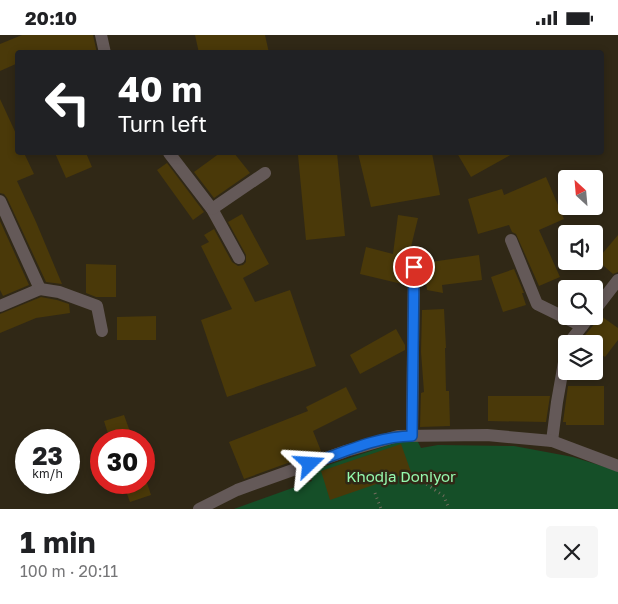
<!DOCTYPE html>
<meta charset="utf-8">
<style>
body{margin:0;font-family:"Golos Text",sans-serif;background:#f6f6f6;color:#202124;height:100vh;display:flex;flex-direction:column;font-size:19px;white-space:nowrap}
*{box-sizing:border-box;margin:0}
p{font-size:16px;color:#757577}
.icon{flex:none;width:28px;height:28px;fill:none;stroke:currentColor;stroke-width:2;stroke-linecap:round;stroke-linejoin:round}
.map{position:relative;height:474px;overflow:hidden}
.sheet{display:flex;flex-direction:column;background:#fff;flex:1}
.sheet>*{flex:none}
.guide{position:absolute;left:15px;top:15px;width:589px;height:105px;border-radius:5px;box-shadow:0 2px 8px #0003;background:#202124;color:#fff;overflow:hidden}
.needle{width:32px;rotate:334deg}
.controls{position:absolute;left:558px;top:135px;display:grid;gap:10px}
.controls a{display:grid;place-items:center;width:45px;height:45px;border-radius:5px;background:#fff;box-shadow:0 2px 8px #0003;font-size:25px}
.speed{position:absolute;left:15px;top:394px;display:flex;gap:10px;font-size:25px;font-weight:700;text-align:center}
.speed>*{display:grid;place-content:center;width:65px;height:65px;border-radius:50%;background:#fff;box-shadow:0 2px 8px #0003;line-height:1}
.speed small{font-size:12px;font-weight:400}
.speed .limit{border:8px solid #d22;background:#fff;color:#111}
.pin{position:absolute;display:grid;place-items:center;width:42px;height:42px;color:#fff;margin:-21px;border:2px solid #fff;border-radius:50%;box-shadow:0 1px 5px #0007}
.me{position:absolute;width:55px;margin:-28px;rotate:70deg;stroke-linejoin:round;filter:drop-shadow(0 0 4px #0008)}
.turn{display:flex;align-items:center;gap:18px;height:105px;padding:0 20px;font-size:22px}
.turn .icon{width:65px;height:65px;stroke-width:2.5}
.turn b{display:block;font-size:35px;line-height:42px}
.round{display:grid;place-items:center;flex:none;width:52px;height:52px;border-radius:5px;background:#f6f6f6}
.summary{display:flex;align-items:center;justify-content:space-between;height:85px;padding:0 20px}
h1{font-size:30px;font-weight:700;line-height:38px}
.status{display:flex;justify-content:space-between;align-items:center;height:35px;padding:0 25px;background:#fff;direction:ltr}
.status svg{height:14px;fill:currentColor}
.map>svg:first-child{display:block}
.green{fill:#154f28}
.building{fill:#4a3909}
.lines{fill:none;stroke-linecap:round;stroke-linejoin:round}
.path{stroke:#746d5e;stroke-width:3;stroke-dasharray:1 4;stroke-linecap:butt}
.minor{stroke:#645958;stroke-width:12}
.route-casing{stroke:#114b97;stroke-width:12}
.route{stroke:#1a73e8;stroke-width:9}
.labels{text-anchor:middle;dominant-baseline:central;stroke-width:5;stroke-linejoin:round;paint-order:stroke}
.park-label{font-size:15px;fill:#95f9ae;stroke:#302816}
</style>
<div class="status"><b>20:10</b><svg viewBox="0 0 49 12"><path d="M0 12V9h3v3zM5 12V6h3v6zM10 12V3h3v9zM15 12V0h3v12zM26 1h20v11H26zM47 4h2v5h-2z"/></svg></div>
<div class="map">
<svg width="618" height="474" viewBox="0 0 618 474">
<rect width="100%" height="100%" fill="#302816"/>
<!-- green -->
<path class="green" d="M 416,403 L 421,413 L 438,410 L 514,411 L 573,422 L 618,436 L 618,474 L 234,474 L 312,446 L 310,436 L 407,404 Z"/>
<!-- building -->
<g class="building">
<path d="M 22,0 L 93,0 L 97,18 L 18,18 L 18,28 L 0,36 L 0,9 Z"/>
<path d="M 195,0 L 265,0 L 269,18 L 199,18 Z"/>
<path d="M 0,64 L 18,103 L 18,118 L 24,118 L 34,139 L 17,146 L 36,187 L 62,249 L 46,247 L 7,163 L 4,159 L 0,158 Z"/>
<path d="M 55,118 L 86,118 L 92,132 L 66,143 Z"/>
<path d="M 220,118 L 234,118 L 250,138 L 214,163 L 194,137 Z"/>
<path d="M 323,118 L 337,118 L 345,201 L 306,205 L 298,120 Z"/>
<path d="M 358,118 L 432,118 L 440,160 L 371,172 Z"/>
<path d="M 457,118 L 514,118 L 471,142 Z"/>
<path d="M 167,128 L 204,177 L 193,185 L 157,135 Z"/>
<path d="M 546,142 L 564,184 L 539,195 L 560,242 L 539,251 L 516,199 L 512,197 L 509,190 L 478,199 L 468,164 L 502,154 L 504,160 Z"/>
<path d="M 242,179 L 269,229 L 243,243 L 255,267 L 290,255 L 316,331 L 227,362 L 201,285 L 232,274 L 201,211 L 209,207 L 204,200 L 214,194 L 232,227 L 238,231 L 243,230 L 246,227 L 246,220 L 228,187 Z"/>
<path d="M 398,180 L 418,183 L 402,249 L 360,239 L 366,212 L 393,219 Z"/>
<path d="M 0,186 L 29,250 L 3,261 L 0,255 Z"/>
<path d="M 618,200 L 618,237 L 613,239 L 597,225 Z"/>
<path d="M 479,220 L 482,245 L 442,250 L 443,258 L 427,255 L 424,228 Z"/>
<path d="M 86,229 L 116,230 L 116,262 L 96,262 L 86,258 Z"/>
<path d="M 514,234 L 524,258 L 522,258 L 526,270 L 503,277 L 491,242 Z"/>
<path d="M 41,262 L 57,265 L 69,269 L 70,278 L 36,283 L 0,298 L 0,279 Z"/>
<path d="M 444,274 L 446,313 L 445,313 L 446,356 L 449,356 L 450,391 L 420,392 L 421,358 L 424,357 L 421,317 L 422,275 Z"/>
<path d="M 156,281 L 156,305 L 117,305 L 117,282 Z"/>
<path d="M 601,281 L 618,293 L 618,305 L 605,322 L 594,314 L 594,309 L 586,309 L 581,305 Z"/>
<path d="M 396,294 L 405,310 L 405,315 L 360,339 L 350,320 Z"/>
<path d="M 568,351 L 604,351 L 604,390 L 566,390 L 566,387 L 563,387 Z"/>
<path d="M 346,352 L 357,374 L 313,396 L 321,416 L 244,444 L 229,407 L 308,376 L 306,372 Z"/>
<path d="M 488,361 L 550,361 L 546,387 L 488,386 Z"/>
<path d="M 124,380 L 133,405 L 110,405 L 104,386 Z"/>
<path d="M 401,409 L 411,437 L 330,465 L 321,436 Z"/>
<path d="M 123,448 L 147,448 L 151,460 L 130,467 Z"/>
</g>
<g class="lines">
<!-- path -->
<g class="path">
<path d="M 414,441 L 444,461 L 449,474"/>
<path d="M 375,458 L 381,474"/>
</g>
<!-- minor -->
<g class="minor">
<path d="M 101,0 L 105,18"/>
<path d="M 169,118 L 212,174 L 239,223"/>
<path d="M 0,166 L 40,254 L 0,271"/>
<path d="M 212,174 L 265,138"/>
<path d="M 511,205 L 537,269 L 582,291"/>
<path d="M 40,254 L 59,257 L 97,271 L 102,296"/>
<path d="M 594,276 L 618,245"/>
<path d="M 568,309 L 590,281"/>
<path d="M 412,401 L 414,232"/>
<path d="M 552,406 L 557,367 L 566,316"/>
<path d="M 199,474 L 237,455 L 346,416 L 398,401 L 487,400 L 552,406 L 618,431"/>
</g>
</g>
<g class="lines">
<!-- route casing -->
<g class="route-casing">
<path id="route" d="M 310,429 C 342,418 378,401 412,401 L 414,232"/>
</g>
<!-- route -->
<use href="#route" class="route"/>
</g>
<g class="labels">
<!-- park labels -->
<g class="park-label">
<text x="401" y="441">Khodja Doniyor</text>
</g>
</g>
</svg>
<div class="controls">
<a><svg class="needle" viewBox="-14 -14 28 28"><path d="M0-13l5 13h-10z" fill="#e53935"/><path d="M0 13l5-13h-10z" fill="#757577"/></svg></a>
<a><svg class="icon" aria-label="sound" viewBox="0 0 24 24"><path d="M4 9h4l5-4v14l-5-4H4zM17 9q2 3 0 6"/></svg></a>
<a><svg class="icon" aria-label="search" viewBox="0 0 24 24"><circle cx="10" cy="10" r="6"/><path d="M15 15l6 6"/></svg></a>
<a><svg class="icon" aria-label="layers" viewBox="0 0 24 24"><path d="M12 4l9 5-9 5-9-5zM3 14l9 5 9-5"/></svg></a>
</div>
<div class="speed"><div>23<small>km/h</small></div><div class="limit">30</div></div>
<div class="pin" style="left:414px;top:232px;background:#d93025"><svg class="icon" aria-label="arrive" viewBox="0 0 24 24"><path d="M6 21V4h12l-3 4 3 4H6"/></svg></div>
<svg class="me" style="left:310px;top:429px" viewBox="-20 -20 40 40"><path d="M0-17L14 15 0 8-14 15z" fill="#1a73e8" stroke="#fff" stroke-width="4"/></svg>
<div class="guide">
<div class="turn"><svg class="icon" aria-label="left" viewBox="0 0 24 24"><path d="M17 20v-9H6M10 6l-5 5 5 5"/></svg><div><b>40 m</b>Turn left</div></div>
</div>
</div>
<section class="sheet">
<div class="summary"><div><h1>1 min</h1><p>100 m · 20:11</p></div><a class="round"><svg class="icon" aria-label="close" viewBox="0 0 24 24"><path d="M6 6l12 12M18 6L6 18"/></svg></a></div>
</section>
